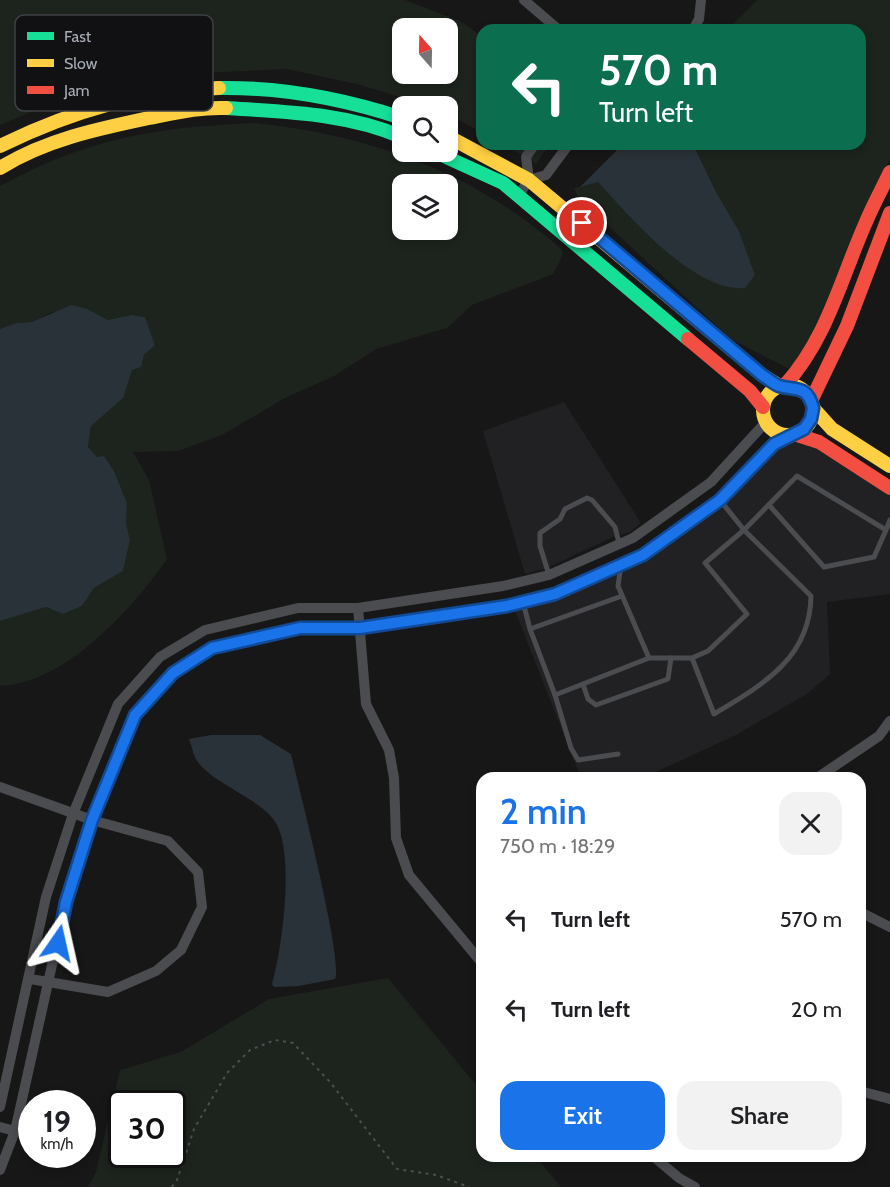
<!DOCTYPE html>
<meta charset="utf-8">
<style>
body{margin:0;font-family:Cabin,sans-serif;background:#f2f2f2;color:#202124;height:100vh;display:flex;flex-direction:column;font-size:22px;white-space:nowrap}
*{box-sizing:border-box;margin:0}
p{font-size:20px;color:#757577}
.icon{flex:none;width:33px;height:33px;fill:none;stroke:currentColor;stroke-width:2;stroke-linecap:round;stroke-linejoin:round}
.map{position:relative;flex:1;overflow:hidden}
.details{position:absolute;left:476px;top:772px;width:390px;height:390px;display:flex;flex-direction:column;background:#fff;border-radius:18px;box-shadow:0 3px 9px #0003}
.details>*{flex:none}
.top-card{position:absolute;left:476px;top:24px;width:390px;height:126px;border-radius:18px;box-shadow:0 3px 9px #0003;background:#0b6e4f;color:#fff;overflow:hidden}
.needle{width:39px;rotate:340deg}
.fabs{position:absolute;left:392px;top:18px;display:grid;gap:12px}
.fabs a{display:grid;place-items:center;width:66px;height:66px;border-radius:12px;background:#fff;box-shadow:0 3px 9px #0003;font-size:30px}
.speed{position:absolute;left:18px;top:1090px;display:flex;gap:12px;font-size:30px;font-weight:700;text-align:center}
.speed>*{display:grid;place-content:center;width:78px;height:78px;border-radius:50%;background:#fff;box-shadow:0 3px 9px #0003;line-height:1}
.speed small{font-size:15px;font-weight:400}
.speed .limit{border:3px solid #111;border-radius:9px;background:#fff;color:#111}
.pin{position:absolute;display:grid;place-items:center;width:51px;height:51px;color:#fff;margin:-26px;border:3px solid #fff;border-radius:50%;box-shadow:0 2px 6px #0007}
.me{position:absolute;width:66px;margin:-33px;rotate:11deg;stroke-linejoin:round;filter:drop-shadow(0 0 4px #0008)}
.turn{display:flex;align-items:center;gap:21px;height:126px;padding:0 24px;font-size:27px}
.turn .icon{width:78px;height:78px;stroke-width:2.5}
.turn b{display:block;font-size:42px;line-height:51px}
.round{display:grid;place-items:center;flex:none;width:63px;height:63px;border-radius:18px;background:#f2f2f2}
.overview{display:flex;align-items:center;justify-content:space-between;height:102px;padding:0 24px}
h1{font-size:36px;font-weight:600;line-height:45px;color:#1a73e8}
.button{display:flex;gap:12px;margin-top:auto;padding:12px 24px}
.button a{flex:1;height:69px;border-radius:18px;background:#1a73e8;color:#fff;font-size:24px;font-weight:600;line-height:69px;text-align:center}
.button a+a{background:#f2f2f2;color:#202124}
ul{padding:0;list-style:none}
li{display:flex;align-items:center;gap:18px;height:90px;padding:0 24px}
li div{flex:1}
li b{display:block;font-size:22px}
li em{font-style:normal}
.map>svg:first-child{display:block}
.built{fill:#212123}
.green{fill:#1d241e;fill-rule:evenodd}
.water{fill:#2a3239}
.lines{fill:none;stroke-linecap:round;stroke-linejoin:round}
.path{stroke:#4d4e52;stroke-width:2;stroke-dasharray:3 4.5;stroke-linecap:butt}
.lane{stroke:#4b4c50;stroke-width:5}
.street{stroke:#4b4c50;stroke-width:10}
.fast{stroke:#16e098;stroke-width:14}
.slow{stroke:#ffcf43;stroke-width:14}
.jam{stroke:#f24e42;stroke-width:14}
.route-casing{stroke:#114b97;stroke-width:15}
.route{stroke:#1a73e8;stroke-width:10}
.key{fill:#111113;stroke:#3e4045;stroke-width:1.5}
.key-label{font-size:16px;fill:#a8adb8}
</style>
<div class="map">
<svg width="890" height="1187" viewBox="0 0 890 1187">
<rect width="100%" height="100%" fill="#171717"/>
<!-- built -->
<g class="built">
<path d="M 564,402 L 641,523 L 630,532 L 613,537 L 547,568 L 525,574 L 483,431 Z"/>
<path d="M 790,441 L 816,448 L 890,495 L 890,594 L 827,602 L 830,674 L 807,694 L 736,735 L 643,778 L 581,778 L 515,611 L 558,600 L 647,561 L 721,509 L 778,449 Z"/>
</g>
<!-- green -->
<g class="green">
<path d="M 0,0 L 405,0 L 462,22 L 481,36 L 481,132 L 447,114 L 447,106 L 430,106 L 357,84 L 286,69 L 202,73 L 124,86 L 64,98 L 0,125 ZM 447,28 L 447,74 L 402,74 L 402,28 Z"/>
<path d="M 757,0 L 890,0 L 890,159 C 868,199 852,243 835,285 C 823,314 811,347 789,369 L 731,339 L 579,199 L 574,188 L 598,182 L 651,237 L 688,268 L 745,288 L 755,275 L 739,231 L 716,192 L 696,149 L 702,144 L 860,144 L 860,30 L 727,30 Z"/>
<path d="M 255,123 C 370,135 474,172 561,249 L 563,254 L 553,274 L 472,305 L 447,328 L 376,349 L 334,376 L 285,398 L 222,435 L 178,451 L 133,452 L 149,480 L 167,559 C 133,608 65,684 0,686 L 0,621 L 46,607 L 63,614 L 82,606 L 94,588 L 123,571 L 130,540 L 126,523 L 127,503 L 114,471 L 104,457 L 97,457 L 88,447 L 91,426 L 122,398 L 132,370 L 141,367 L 144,355 L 155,345 L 145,317 L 131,315 L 108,320 L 98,315 L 52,312 L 32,322 L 16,323 L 0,329 L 0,186 C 87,138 157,127 255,123 ZM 402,184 L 447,184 L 447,230 L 402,230 Z"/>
<path d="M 504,144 L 550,144 L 536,164 Z"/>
<path d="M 388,978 L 481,1091 L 482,1156 L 536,1157 L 561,1187 L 88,1187 L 96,1172 L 120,1070 L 181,1052 L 269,999 ZM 122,1104 L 172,1104 L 172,1155 L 122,1155 Z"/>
</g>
<!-- water -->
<g class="water">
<path d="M 623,144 L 702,144 L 696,150 L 716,192 L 739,231 L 755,275 L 745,288 C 694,292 631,218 598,182 L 580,187 Z"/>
<path d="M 71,305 L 87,309 L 108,320 L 131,315 L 145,317 L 155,345 L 144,355 L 141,367 L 132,370 L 123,398 L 91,426 L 88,447 L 97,457 L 104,456 L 114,471 L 127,503 L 126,523 L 130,540 L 123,571 L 94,588 L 82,606 L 63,614 L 46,607 L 0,621 L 0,329 L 16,323 L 32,322 Z"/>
<path d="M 211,735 L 260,735 L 291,754 C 298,784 344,963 335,979 L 299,986 L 274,987 L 272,984 C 282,950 296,849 274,820 C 258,798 214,784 197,761 C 193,755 192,746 189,739 Z"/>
</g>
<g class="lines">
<!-- path -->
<path class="path" d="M 172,1187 L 177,1180 L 194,1129 L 227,1073 L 250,1050 L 275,1040 L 293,1043 L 330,1082 L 397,1169 L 436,1175 L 469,1187"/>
<!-- lane -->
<g class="lane">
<path d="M 769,505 L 824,567 L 874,557 L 886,530"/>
<path d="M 621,565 L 618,586 L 649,658"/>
<path d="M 549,575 L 540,546 L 540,533 L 560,519 L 565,509 L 587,498 L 592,500 L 615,527 L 619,543"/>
<path d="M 523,602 L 530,629 L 555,695 L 649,658 L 692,658 L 708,651 L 747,614 L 705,563 L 744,530 L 720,500"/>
<path d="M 530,629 L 622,596"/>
<path d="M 692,658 L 714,714 C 762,685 810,659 811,596 L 744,530 L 797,476 L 886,530 L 890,520"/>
<path d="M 583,684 L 588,699 L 596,705 L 668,679 L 671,658"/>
<path d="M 555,695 L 571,748 L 578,760 L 618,754"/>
</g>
<!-- street -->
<g class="street">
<path d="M 524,0 L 559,30"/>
<path d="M 693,30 L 699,19 L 701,0"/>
<path d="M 529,180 L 526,157 L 535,144"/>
<path d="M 518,196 L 529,180 L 546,175 L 569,144"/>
<path d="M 358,608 L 366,704 L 389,750 L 394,778 L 396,838 L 409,875 L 482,963"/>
<path d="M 817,778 L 879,736 L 890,721"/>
<path d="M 0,787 L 92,820 L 168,841 L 198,872 L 202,907 L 181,950 L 156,971 L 108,992 L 30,979"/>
<path d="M 860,912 L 890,927"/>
<path d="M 860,1091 L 890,1099"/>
<path d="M 0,1107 L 46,897 L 73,814 L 118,704 L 160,657 L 205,630 L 298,608 L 358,608 L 503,586 L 549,575 L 633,538 L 711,482 L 766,422"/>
<path d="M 0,1127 L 15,1131"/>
<path d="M 653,1156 L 679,1178 L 695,1187"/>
<path d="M 0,1170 L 15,1131 L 66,902 L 92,820 L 135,715 L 173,673 L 212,649 L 300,628 L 360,628 L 507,606 L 555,594 L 643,555 L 724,497 L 774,444 L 787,435"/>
</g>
<!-- fast -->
<g class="fast">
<path d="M 219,88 C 283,87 341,98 402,118"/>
<path d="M 226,108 C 285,112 347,113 402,137"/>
<path d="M 435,152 L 503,183 L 688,339"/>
</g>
<!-- slow -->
<g class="slow">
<path d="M 447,136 L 529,180 L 762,375 L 781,387"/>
<path d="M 0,146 C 69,112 141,90 219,88"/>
<path d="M 0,168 C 45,140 97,129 149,118 C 175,113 199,107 226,108"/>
<circle cx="788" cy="410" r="25"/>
<path d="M 813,408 L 832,429 L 890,466"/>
</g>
<!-- jam -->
<g class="jam">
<path d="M 688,339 L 750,391 L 763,407"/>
<path d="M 785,385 C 827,339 841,278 866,222 C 873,205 882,189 890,172"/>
<path d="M 811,401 L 847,326 L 890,213"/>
<path d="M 794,434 L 819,442 L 890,488"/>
</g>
</g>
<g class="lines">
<!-- route casing -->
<g class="route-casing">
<path id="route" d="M 58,943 L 66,902 L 92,820 L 135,715 L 173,673 L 212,648 L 300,628 L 360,628 L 507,606 L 555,594 L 643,555 L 720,500 L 774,444 L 804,429 L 811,419 L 813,408 C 807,384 795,391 779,386 C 774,384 767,378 762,375 L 582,223"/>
</g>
<!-- route -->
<use href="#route" class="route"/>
</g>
<!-- legend -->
<rect x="15" y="15" width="198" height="96" rx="9" class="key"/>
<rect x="27" y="32" width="27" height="8" fill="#16e098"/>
<rect x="27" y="59" width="27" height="8" fill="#ffcf43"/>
<rect x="27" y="86" width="27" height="8" fill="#f24e42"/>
<g class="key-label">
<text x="64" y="42">Fast</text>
<text x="64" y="69">Slow</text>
<text x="64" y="96">Jam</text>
</g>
</svg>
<div class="fabs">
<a><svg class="needle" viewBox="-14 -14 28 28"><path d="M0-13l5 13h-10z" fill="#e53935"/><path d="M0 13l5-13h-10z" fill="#757577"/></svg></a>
<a><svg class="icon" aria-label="search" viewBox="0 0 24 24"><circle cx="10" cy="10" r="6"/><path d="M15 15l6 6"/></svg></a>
<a><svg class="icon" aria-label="layers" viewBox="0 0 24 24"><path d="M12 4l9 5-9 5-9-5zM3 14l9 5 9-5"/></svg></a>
</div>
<div class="speed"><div>19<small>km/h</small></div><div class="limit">30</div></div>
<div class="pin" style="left:582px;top:223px;background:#d93025"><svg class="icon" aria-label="arrive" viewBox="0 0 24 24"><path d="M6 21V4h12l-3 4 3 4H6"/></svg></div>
<svg class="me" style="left:58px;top:943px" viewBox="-20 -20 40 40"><path d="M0-17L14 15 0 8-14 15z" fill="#1a73e8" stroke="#fff" stroke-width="4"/></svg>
<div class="top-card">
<div class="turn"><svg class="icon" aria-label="left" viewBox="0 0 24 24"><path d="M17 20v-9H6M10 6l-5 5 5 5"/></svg><div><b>570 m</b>Turn left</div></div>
</div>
<section class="details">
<div class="overview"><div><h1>2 min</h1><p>750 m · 18:29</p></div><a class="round"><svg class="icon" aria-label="close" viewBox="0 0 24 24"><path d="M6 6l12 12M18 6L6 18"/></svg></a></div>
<ul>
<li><svg class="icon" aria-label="left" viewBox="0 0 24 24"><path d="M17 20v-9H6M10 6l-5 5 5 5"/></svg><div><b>Turn left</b></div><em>570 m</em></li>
<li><svg class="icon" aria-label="left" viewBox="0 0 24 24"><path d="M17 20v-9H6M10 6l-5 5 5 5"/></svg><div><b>Turn left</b></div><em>20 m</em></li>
</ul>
<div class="button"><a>Exit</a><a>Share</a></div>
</section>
</div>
